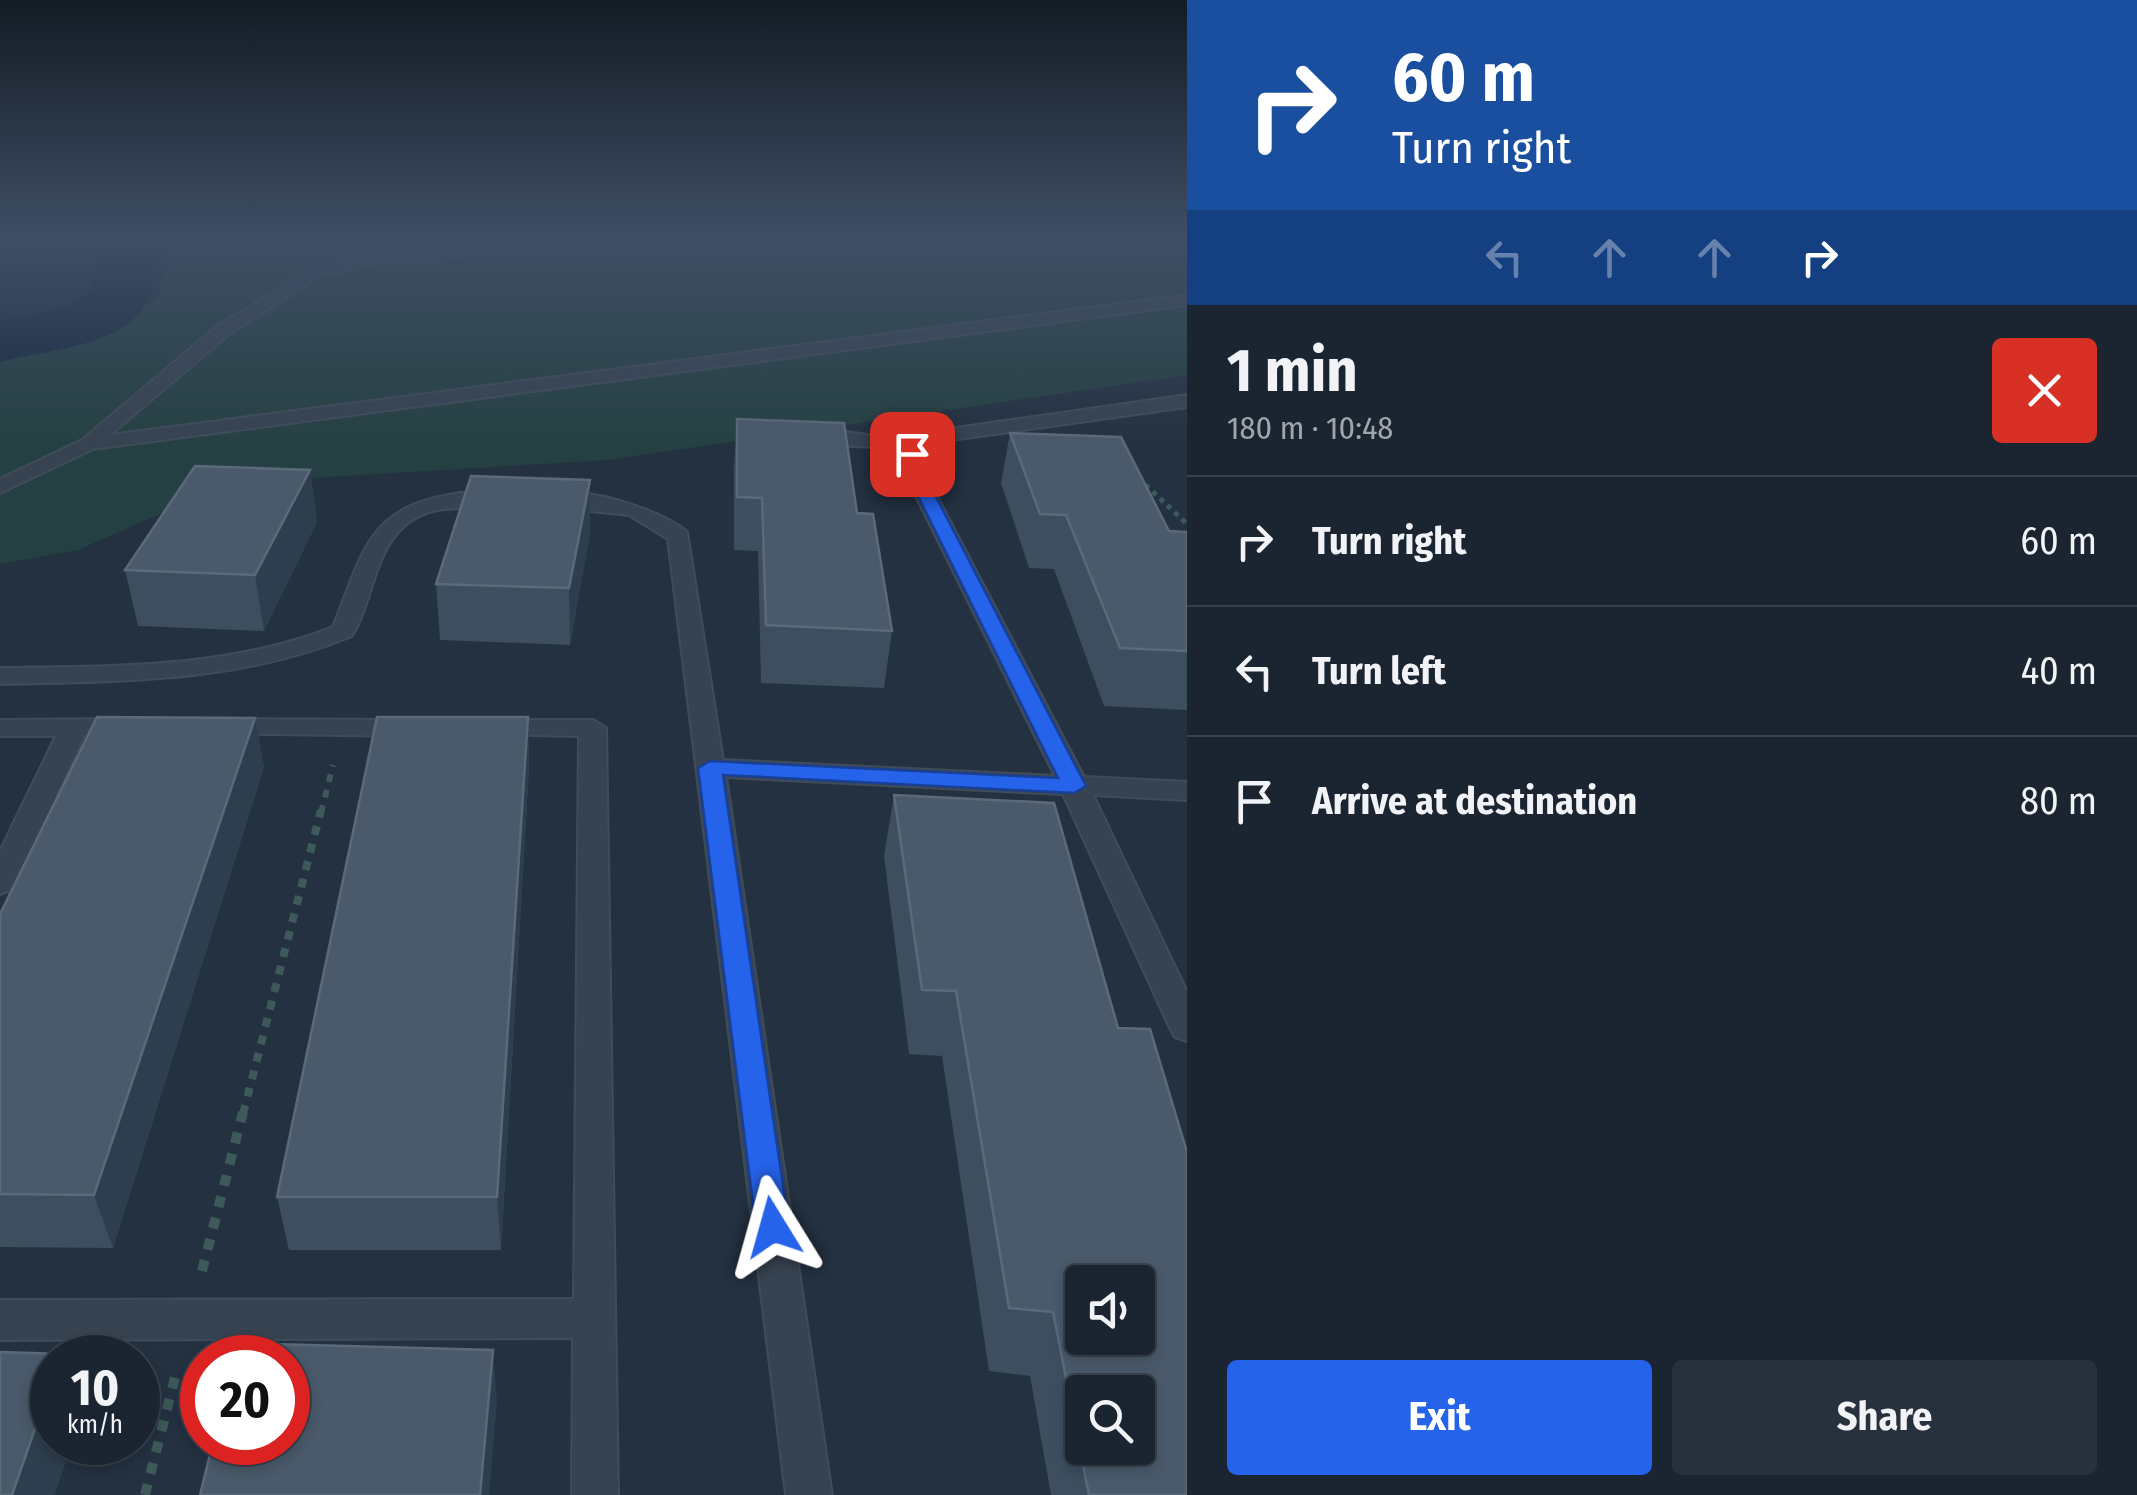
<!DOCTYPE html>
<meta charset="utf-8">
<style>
body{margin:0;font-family:"Fira Sans Condensed",sans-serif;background:#27313d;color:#f1f3f6;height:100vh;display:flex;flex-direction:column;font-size:38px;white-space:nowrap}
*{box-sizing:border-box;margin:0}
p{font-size:32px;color:#9fa5ab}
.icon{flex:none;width:55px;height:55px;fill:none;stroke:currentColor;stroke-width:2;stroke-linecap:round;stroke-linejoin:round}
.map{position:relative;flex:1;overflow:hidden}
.sheet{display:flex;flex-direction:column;background:#1a2531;width:950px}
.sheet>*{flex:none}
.hud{background:#1a4fa0;color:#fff;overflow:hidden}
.controls{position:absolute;left:1065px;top:1265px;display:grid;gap:20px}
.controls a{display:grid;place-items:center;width:90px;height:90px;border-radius:10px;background:#1a2531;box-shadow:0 5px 15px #0003,0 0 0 2px #38424d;font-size:50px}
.speed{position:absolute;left:30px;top:1335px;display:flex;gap:20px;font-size:50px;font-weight:700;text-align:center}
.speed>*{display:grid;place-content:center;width:130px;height:130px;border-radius:50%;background:#1a2531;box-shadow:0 5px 15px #0003,0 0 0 2px #38424d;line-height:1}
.speed small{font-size:25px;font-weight:400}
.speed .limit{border:15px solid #d22;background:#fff;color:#111}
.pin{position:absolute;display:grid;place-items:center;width:85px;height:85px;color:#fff;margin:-42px;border-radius:20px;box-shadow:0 5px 15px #0006}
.me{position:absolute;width:110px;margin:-55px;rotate:352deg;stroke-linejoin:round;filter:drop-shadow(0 0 8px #0008)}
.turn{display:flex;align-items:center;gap:35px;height:210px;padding:0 40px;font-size:45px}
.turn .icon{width:130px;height:130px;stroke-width:2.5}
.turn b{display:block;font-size:70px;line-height:85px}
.lanes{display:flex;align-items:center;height:95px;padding:0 40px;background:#0003;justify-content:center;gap:50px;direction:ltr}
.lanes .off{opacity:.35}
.round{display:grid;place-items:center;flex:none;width:105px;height:105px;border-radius:10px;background:#27313d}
.headline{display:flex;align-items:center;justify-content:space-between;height:170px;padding:0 40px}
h1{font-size:60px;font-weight:700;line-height:75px}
.button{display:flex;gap:20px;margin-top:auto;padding:20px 40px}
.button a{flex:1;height:115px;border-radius:10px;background:#2563eb;color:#fff;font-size:40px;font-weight:700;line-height:115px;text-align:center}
.button a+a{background:#27313d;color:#f1f3f6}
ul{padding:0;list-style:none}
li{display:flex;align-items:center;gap:30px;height:130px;padding:0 40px;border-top:2px solid #38424d}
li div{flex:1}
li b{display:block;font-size:38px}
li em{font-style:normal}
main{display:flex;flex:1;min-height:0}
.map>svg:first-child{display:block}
.green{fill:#254042}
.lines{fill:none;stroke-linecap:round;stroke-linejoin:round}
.river{fill:#152940;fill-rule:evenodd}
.service-casing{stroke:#404c5a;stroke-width:4}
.path-far3{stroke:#3e595a;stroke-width:5;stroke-dasharray:5 5;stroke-linecap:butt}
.path-far2{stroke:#3e595a;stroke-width:6;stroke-dasharray:8 8;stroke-linecap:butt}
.path-far1{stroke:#3e595a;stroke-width:8;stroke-dasharray:9 9;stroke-linecap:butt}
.path{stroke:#3e595a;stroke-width:10;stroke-dasharray:11 11;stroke-linecap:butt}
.service{fill:#374351;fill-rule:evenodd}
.wall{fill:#3d4e5f}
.shaded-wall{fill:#2d3e4e}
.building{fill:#4a5a6b;stroke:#5a6a7a;stroke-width:2.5;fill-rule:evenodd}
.route{fill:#2563eb;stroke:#184099;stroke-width:2.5}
</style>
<main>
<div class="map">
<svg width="1187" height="1495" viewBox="0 0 1187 1495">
<rect width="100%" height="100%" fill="#233141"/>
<!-- green -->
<path class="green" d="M 170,238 L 1187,238 L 1187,375 L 608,460 L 230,483 L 78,550 L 0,564 L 0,362 L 89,340 L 158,298 Z"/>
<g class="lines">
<!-- river -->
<path class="river" d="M 94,238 L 150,238 C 175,343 76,345 0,361 L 0,321 L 62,309 L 90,293 L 98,265 Z"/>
<!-- service casing -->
<g class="service-casing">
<g id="service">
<path d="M 589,238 L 646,238 L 639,242 L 377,263 L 320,276 L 228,335 L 110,435 L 1187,295 L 1187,305 L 93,449 L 0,493 L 0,479 L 82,440 L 216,327 L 310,270 L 377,255 Z"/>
<path d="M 1187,395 L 1187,407 L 951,440 L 933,446 L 923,456 L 922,468 L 1084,777 L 1187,782 L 1187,800 L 1093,795 L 1187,992 L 1187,1041 L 1175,1037 L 1170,1028 L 1063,794 L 726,777 L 832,1495 L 786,1495 L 668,539 L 629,515 L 553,507 L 542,501 C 569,478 662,510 687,532 L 723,760 L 1055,776 L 902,468 L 903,457 L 874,447 L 812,444 L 802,438 C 822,422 886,438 910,446 L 919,438 L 949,429 Z"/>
<path d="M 460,493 L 500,493 L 511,499 C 490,518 436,493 401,529 C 373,557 372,604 352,636 C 238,683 121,681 0,684 L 0,668 C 113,666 226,669 333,627 C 364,549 368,506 460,493 Z"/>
<path d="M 129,719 L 142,727 L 139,733 L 84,735 L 16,883 L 11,890 L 0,894 L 0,851 L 56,736 L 0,736 L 0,720 Z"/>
<path d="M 222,719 L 409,720 L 422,728 L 409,736 L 212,733 L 209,727 Z"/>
<path d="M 492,720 L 593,720 L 606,728 L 618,1495 L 572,1495 L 573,1338 L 0,1340 L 0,1300 L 574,1299 L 579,736 L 482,734 L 479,728 L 482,722 Z"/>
</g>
</g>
<!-- path-far3 -->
<path class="path-far3" d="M 1138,478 L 1187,524"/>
<!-- path-far2 -->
<path class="path-far2" d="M 321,813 L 333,765"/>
<!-- path-far1 -->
<path class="path-far1" d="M 243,1114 L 321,810"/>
<!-- path -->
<g class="path">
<path d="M 202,1271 L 243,1112"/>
<path d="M 145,1495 L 177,1370"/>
</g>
<!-- service -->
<use href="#service" class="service"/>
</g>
<!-- wall -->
<g class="wall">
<path d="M 737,419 L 857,513 L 892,631 L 884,688 L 761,683 L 758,551 L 734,550 L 734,469 Z"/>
<path d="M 1010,433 L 1169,531 L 1187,534 L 1187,710 L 1104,706 L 1054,569 L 1029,568 L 1001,483 Z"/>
<path d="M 310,470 L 317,522 L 264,631 L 138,626 L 125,570 Z"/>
<path d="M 590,480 L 590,533 L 570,645 L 440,640 L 436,584 Z"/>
<path d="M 528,717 L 529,767 L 501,1250 L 289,1250 L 277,1197 Z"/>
<path d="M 255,718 L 264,767 L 113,1248 L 0,1247 L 0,914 Z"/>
<path d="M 894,795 L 1187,1495 L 1051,1495 L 1030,1376 L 989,1371 L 942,1056 L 909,1054 L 884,856 Z"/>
</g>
<!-- shaded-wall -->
<g class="shaded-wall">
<path d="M 310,470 L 317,522 L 264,631 L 255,575 Z"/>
<path d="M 590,480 L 590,533 L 570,645 L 569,588 Z"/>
<path d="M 528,717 L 529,767 L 501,1250 L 497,1197 Z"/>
<path d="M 255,718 L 264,767 L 113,1248 L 94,1195 Z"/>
<path d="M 493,1350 L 497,1403 L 489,1495 L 480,1495 Z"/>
<path d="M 52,1380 L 52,1442 L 72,1442 L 55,1495 L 12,1495 Z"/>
</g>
<!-- building -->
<g class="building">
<path d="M 737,419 L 844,423 L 857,513 L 873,514 L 892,631 L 766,625 L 762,498 L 737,497 Z"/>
<path d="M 1010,433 L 1121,437 L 1169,531 L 1186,532 L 1187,534 L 1187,651 L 1120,648 L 1066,515 L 1040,514 Z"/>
<path d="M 195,466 L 310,470 L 255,575 L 125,570 Z"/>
<path d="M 471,476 L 590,480 L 569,588 L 436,584 Z"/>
<path d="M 97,717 L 255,718 L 94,1195 L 0,1194 L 0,914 Z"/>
<path d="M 377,717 L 528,717 L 497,1197 L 277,1197 Z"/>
<path d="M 894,795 L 1054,803 L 1118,1028 L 1150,1029 L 1187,1152 L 1187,1495 L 1089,1495 L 1053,1312 L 1009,1308 L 956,991 L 922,990 ZM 1082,1282 L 1138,1282 L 1138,1338 L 1082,1338 ZM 1082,1392 L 1138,1392 L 1138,1448 L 1082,1448 Z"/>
<path d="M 237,1343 L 493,1350 L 480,1495 L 200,1495 L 213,1442 L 288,1442 L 288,1358 L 234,1358 Z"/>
<path d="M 0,1352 L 62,1354 L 60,1358 L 52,1358 L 52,1380 L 12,1495 L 0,1495 Z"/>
</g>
<!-- sky -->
<linearGradient id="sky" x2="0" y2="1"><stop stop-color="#131b24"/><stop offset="0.53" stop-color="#3f4e65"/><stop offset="1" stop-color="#3f4e65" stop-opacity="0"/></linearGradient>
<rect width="1187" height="447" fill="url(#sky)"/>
<!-- route -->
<path class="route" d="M 912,449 L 921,454 L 921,468 L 1086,786 L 1074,793 L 723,775 L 789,1227 L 784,1237 L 773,1241 L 761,1237 L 756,1227 L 698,768 L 710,761 L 1058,778 L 904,468 L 904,454 Z"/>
</svg>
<div class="controls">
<a><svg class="icon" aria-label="sound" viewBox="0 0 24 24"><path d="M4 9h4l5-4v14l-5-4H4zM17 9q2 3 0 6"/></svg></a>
<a><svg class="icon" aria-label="search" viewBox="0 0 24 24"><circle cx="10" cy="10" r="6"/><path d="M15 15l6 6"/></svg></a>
</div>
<div class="speed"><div>10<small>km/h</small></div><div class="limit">20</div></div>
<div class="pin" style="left:912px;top:454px;background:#d93025"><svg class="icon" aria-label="arrive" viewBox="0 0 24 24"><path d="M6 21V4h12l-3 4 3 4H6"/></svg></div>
<svg class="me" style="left:773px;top:1227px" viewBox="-20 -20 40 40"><path d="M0-17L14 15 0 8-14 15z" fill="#2563eb" stroke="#fff" stroke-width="4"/></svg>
</div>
<section class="sheet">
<div class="hud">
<div class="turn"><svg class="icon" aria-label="right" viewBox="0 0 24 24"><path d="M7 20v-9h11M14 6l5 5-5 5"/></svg><div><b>60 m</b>Turn right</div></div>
<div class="lanes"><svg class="icon off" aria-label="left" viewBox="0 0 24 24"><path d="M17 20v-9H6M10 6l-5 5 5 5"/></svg><svg class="icon off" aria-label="ahead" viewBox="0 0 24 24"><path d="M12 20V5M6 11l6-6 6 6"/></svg><svg class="icon off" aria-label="ahead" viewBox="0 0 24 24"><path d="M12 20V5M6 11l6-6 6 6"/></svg><svg class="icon" aria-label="right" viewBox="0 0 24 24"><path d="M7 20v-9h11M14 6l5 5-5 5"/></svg></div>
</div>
<div class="headline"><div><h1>1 min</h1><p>180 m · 10:48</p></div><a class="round" style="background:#d93025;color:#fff"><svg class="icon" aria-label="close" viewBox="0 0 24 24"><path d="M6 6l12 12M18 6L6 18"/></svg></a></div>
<ul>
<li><svg class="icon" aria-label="right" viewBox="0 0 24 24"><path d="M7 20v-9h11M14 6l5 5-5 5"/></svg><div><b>Turn right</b></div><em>60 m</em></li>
<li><svg class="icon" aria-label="left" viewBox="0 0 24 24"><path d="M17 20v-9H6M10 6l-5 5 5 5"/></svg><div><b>Turn left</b></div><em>40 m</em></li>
<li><svg class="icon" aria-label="arrive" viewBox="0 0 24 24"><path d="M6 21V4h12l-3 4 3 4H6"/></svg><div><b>Arrive at destination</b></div><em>80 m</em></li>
</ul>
<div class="button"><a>Exit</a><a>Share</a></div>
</section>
</main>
